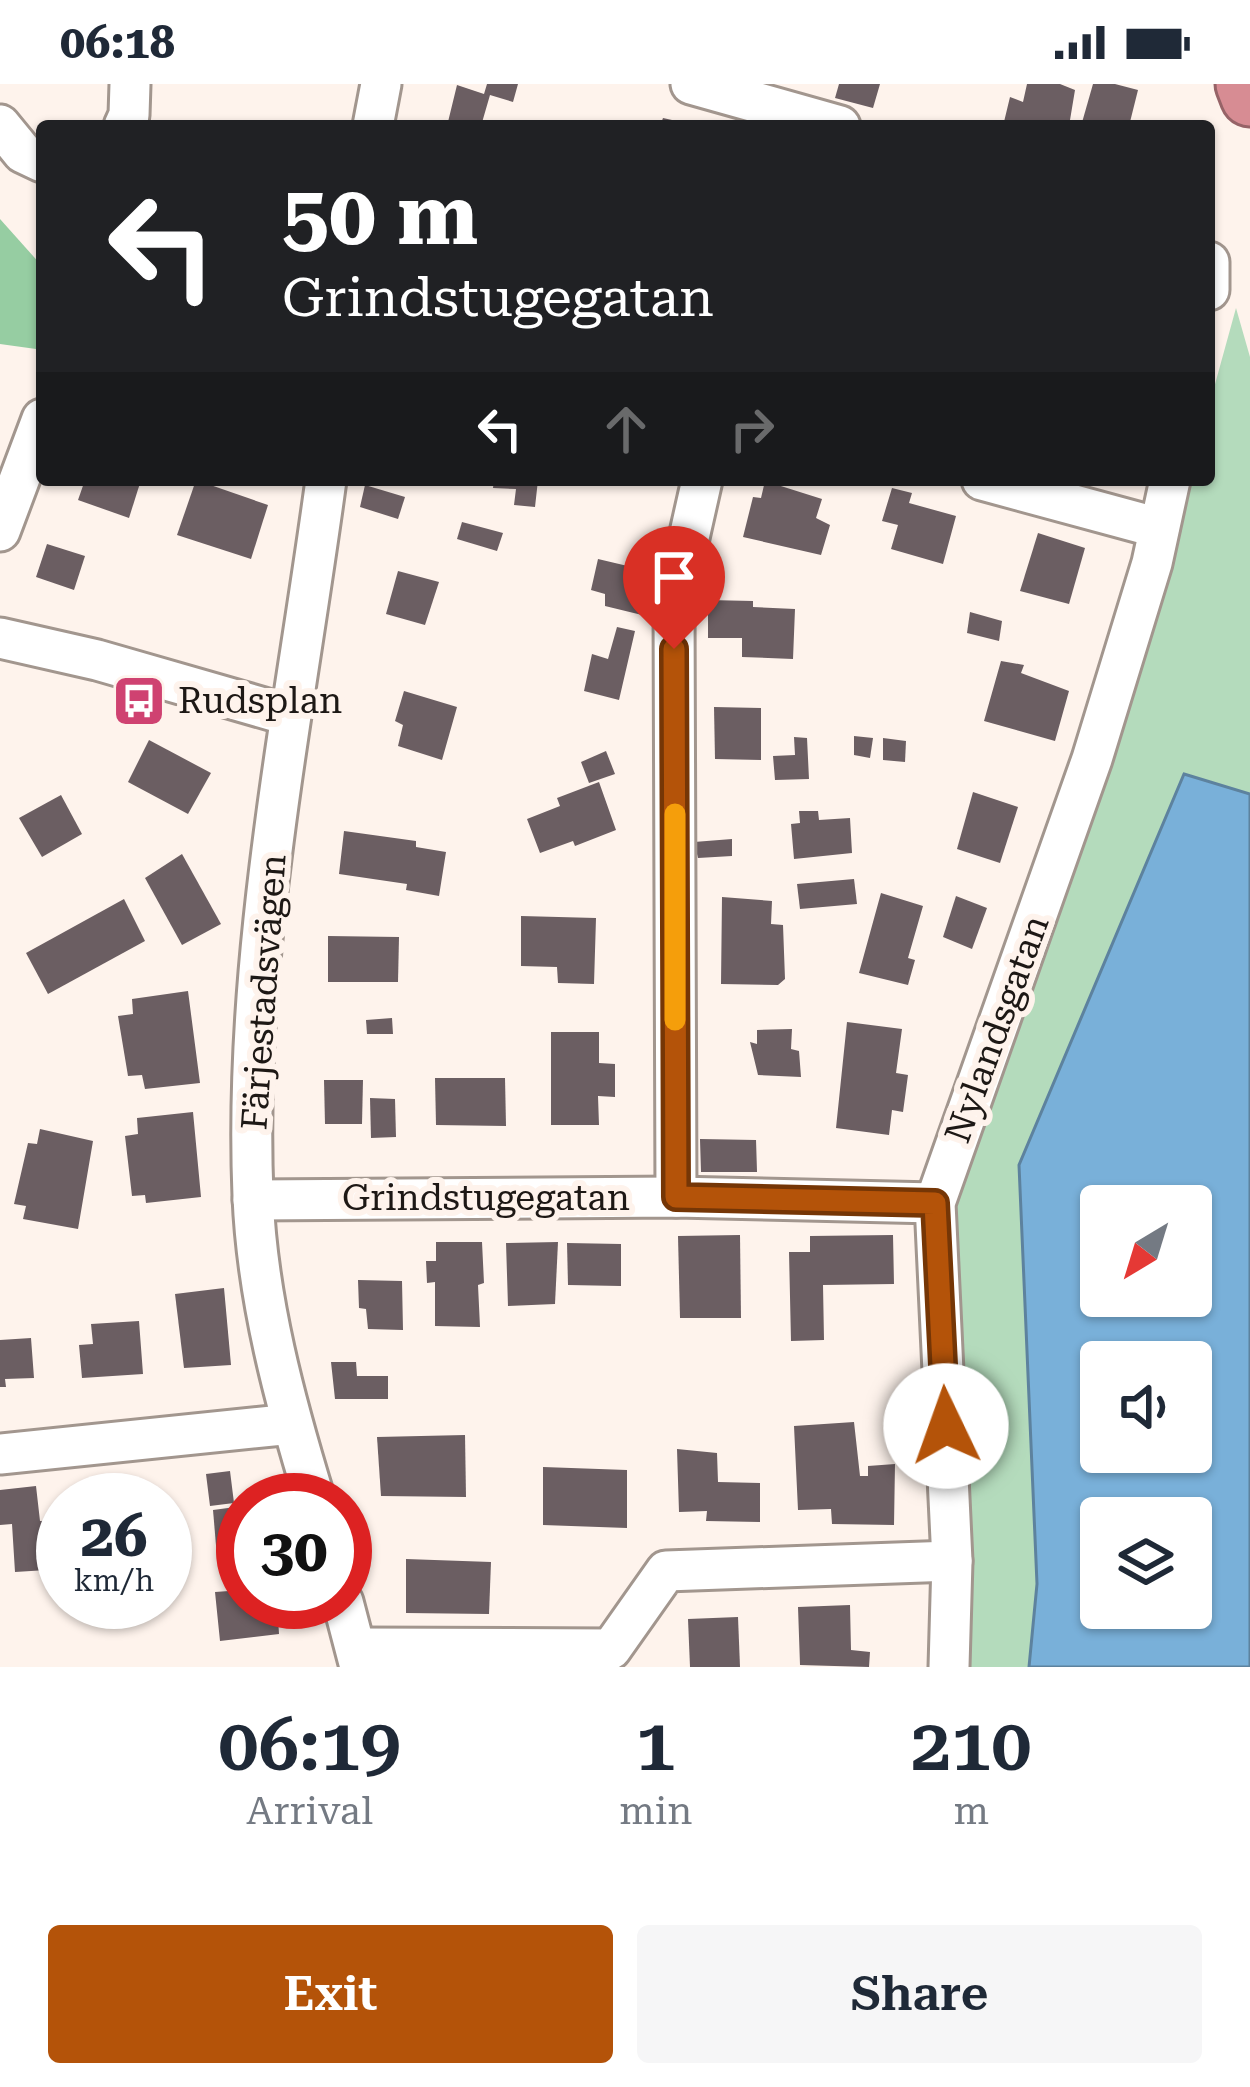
<!DOCTYPE html>
<meta charset="utf-8">
<style>
body{margin:0;font-family:"Roboto Serif",serif;background:#f6f6f7;color:#1f2937;height:100vh;display:flex;flex-direction:column;font-size:45px;white-space:nowrap}
*{box-sizing:border-box;margin:0}
p{font-size:39px;color:#747a83}
.icon{flex:none;width:66px;height:66px;fill:none;stroke:currentColor;stroke-width:2;stroke-linecap:round;stroke-linejoin:round}
.map{position:relative;height:1583px;overflow:hidden}
.side{display:flex;flex-direction:column;background:#fff;flex:1}
.side>*{flex:none}
.banner{position:absolute;left:36px;top:36px;width:1179px;height:366px;border-radius:12px;box-shadow:0 3px 9px #0004;background:#202124;color:#fff;overflow:hidden}
.needle{width:78px;rotate:218deg}
.fabs{position:absolute;left:1080px;top:1101px;display:grid;gap:24px}
.fabs a{display:grid;place-items:center;width:132px;height:132px;border-radius:12px;background:#fff;box-shadow:0 3px 9px #0004;font-size:60px}
.speed{position:absolute;left:36px;top:1389px;display:flex;gap:24px;font-size:60px;font-weight:700;text-align:center}
.speed>*{display:grid;place-content:center;width:156px;height:156px;border-radius:50%;background:#fff;box-shadow:0 3px 9px #0004;line-height:1}
.speed small{font-size:30px;font-weight:400}
.speed .limit{border:18px solid #d22;background:#fff;color:#111}
.pin{position:absolute;display:grid;place-items:center;width:102px;height:102px;color:#fff;margin:-123px -51px;border-radius:50% 50% 50% 0;rotate:-45deg;box-shadow:0 0 12px #0007}
.pin .icon{rotate:45deg}
.me{position:absolute;width:132px;margin:-66px;rotate:357deg;stroke-linejoin:round;filter:drop-shadow(0 0 9px #0008)}
.turn{display:flex;align-items:center;gap:42px;height:252px;padding:0 48px;font-size:54px}
.turn .icon{width:156px;height:156px;stroke-width:2.5}
.turn b{display:block;font-size:84px;line-height:102px}
.lanes{display:flex;align-items:center;height:114px;padding:0 48px;background:#0003;justify-content:center;gap:60px;direction:ltr}
.lanes .off{opacity:.35}
.eta{display:flex;justify-content:space-evenly;align-items:center;height:204px;text-align:center}
.eta b{font-size:72px;font-weight:600;line-height:84px}
.button{display:flex;gap:24px;margin-top:auto;padding:24px 48px}
.button a{flex:1;height:138px;border-radius:12px;background:#b45309;color:#fff;font-size:48px;font-weight:600;line-height:138px;text-align:center}
.button a+a{background:#f6f6f7;color:#1f2937}
.status{display:flex;justify-content:space-between;align-items:center;height:84px;padding:0 60px;background:#fff;direction:ltr}
.status svg{height:33px;fill:currentColor}
.map>svg:first-child{display:block}
.green{fill:#b4dbbc;fill-rule:evenodd}
.forest{fill:#96cda2}
.water{fill:#79b0d9;stroke:#5d829e;stroke-width:3;fill-rule:evenodd}
.building{fill:#6b5e62}
.lines{fill:none;stroke-linecap:round;stroke-linejoin:round}
.minor-casing{stroke:#a2968e;stroke-width:45}
.highway-casing{stroke:#966367;stroke-width:63}
.minor{stroke:#fff;stroke-width:39}
.highway{stroke:#d78c93;stroke-width:57}
.route-casing{stroke:#753606;stroke-width:30}
.route{stroke:#b45309;stroke-width:21}
.slow{stroke:#f59e0b;stroke-width:21}
.labels{text-anchor:middle;dominant-baseline:central;stroke-width:12;stroke-linejoin:round;paint-order:stroke}
.poi-label{font-size:36px;fill:#1d1815;stroke:#fef3ec;text-anchor:start}
.street-label{font-size:36px;fill:#1d1815;stroke:#fef3ec}
</style>
<div class="status"><b>06:18</b><svg viewBox="0 0 49 12"><path d="M0 12V9h3v3zM5 12V6h3v6zM10 12V3h3v9zM15 12V0h3v12zM26 1h20v11H26zM47 4h2v5h-2z"/></svg></div>
<div class="map">
<svg width="1250" height="1583" viewBox="0 0 1250 1583">
<rect width="100%" height="100%" fill="#fef3ec"/>
<!-- green -->
<path class="green" d="M 1236,224 L 1250,273 L 1250,1583 L 966,1583 L 956,1122 L 1140,573 L 1189,396 L 1209,396 L 1209,322 ZM 1101,1122 L 1191,1122 L 1191,1212 L 1101,1212 ZM 1101,1278 L 1191,1278 L 1191,1368 L 1101,1368 ZM 1101,1434 L 1191,1434 L 1191,1524 L 1101,1524 Z"/>
<!-- forest -->
<path class="forest" d="M 0,135 L 42,182 L 42,225 L 36,265 L 0,260 Z"/>
<!-- water -->
<path class="water" d="M 1184,690 L 1250,710 L 1250,1583 L 1029,1583 L 1037,1500 L 1019,1081 ZM 1101,1122 L 1191,1122 L 1191,1212 L 1101,1212 ZM 1101,1278 L 1191,1278 L 1191,1368 L 1101,1368 ZM 1101,1434 L 1191,1434 L 1191,1524 L 1101,1524 Z"/>
<!-- building -->
<g class="building">
<path d="M 487,0 L 518,0 L 513,18 L 490,11 L 481,42 L 447,42 L 457,1 L 484,10 Z"/>
<path d="M 839,0 L 880,0 L 873,24 L 835,14 Z"/>
<path d="M 1027,0 L 1060,0 L 1075,6 L 1069,42 L 1040,39 L 1039,42 L 1003,42 L 1010,13 L 1023,18 Z"/>
<path d="M 1093,0 L 1115,0 L 1138,6 L 1129,42 L 1081,42 Z"/>
<path d="M 663,34 L 690,40 L 690,42 L 660,42 Z"/>
<path d="M 85,396 L 141,396 L 129,434 L 78,416 Z"/>
<path d="M 196,396 L 268,421 L 251,475 L 177,451 Z"/>
<path d="M 494,396 L 538,396 L 535,423 L 514,421 L 516,405 L 493,404 Z"/>
<path d="M 765,397 L 822,415 L 816,434 L 830,441 L 821,471 L 743,453 L 753,413 L 761,414 Z"/>
<path d="M 365,401 L 405,413 L 398,435 L 360,423 Z"/>
<path d="M 892,404 L 912,409 L 909,419 L 956,432 L 943,480 L 891,465 L 898,441 L 882,437 Z"/>
<path d="M 462,438 L 503,449 L 497,467 L 457,455 Z"/>
<path d="M 1038,449 L 1085,464 L 1069,520 L 1020,507 Z"/>
<path d="M 47,460 L 85,472 L 74,506 L 36,493 Z"/>
<path d="M 598,475 L 653,488 L 642,531 L 605,522 L 605,510 L 591,506 Z"/>
<path d="M 398,487 L 439,498 L 425,541 L 386,530 Z"/>
<path d="M 708,516 L 753,517 L 753,523 L 795,525 L 793,575 L 742,573 L 742,554 L 708,554 Z"/>
<path d="M 970,528 L 1002,537 L 999,557 L 967,549 Z"/>
<path d="M 617,543 L 635,547 L 619,616 L 584,607 L 592,570 L 608,575 Z"/>
<path d="M 1001,577 L 1024,581 L 1021,589 L 1069,607 L 1055,657 L 984,637 Z"/>
<path d="M 404,607 L 457,623 L 442,676 L 398,662 L 403,641 L 395,637 Z"/>
<path d="M 714,623 L 761,624 L 761,676 L 715,675 Z"/>
<path d="M 854,652 L 873,654 L 870,674 L 854,671 Z"/>
<path d="M 794,653 L 807,654 L 809,695 L 775,696 L 773,672 L 795,671 Z"/>
<path d="M 883,654 L 906,657 L 905,678 L 883,676 Z"/>
<path d="M 149,656 L 211,689 L 188,730 L 128,698 Z"/>
<path d="M 606,667 L 615,690 L 589,699 L 581,678 Z"/>
<path d="M 599,698 L 616,746 L 575,762 L 573,757 L 540,769 L 527,735 L 560,722 L 557,714 Z"/>
<path d="M 973,708 L 1018,723 L 1000,779 L 957,765 Z"/>
<path d="M 61,711 L 82,750 L 42,773 L 19,734 Z"/>
<path d="M 799,727 L 818,727 L 819,736 L 850,734 L 852,769 L 794,775 L 791,740 L 800,739 Z"/>
<path d="M 344,747 L 416,757 L 416,763 L 446,768 L 439,812 L 406,806 L 407,800 L 339,790 Z"/>
<path d="M 732,755 L 732,772 L 698,774 L 694,758 Z"/>
<path d="M 182,770 L 221,840 L 182,861 L 145,794 Z"/>
<path d="M 854,795 L 857,820 L 800,825 L 797,800 Z"/>
<path d="M 881,809 L 923,822 L 908,874 L 915,876 L 908,901 L 859,889 Z"/>
<path d="M 956,812 L 987,824 L 972,865 L 943,853 Z"/>
<path d="M 722,813 L 772,817 L 771,840 L 783,841 L 785,895 L 778,901 L 721,900 Z"/>
<path d="M 124,815 L 145,857 L 48,910 L 26,869 Z"/>
<path d="M 521,832 L 596,834 L 594,900 L 558,899 L 557,883 L 521,882 Z"/>
<path d="M 328,852 L 399,853 L 398,898 L 328,898 Z"/>
<path d="M 188,907 L 200,999 L 145,1005 L 142,991 L 128,992 L 118,932 L 133,930 L 132,915 Z"/>
<path d="M 392,934 L 393,950 L 367,950 L 366,936 Z"/>
<path d="M 847,938 L 902,945 L 896,989 L 908,991 L 903,1028 L 892,1026 L 889,1051 L 836,1044 Z"/>
<path d="M 792,945 L 791,965 L 799,967 L 801,993 L 758,991 L 750,958 L 757,960 L 757,946 Z"/>
<path d="M 551,948 L 599,948 L 599,979 L 615,980 L 615,1013 L 598,1012 L 599,1041 L 551,1041 Z"/>
<path d="M 435,994 L 505,994 L 506,1042 L 436,1041 Z"/>
<path d="M 324,996 L 363,996 L 362,1040 L 325,1040 Z"/>
<path d="M 370,1014 L 395,1015 L 396,1053 L 371,1054 Z"/>
<path d="M 193,1028 L 201,1113 L 146,1119 L 145,1111 L 132,1112 L 125,1052 L 138,1050 L 137,1034 Z"/>
<path d="M 40,1045 L 93,1057 L 78,1145 L 23,1135 L 26,1122 L 14,1120 L 28,1059 L 37,1060 Z"/>
<path d="M 700,1055 L 756,1056 L 757,1088 L 701,1088 Z"/>
<path d="M 740,1151 L 741,1234 L 680,1234 L 678,1152 Z"/>
<path d="M 893,1151 L 894,1200 L 823,1201 L 824,1256 L 791,1257 L 789,1168 L 810,1168 L 810,1152 Z"/>
<path d="M 436,1158 L 482,1158 L 484,1199 L 478,1201 L 480,1243 L 435,1242 L 435,1198 L 427,1199 L 426,1177 L 436,1177 Z"/>
<path d="M 558,1158 L 555,1220 L 508,1222 L 506,1159 Z"/>
<path d="M 567,1159 L 621,1160 L 621,1202 L 568,1201 Z"/>
<path d="M 358,1196 L 402,1197 L 403,1246 L 368,1245 L 366,1225 L 359,1224 Z"/>
<path d="M 224,1204 L 231,1281 L 184,1284 L 175,1210 Z"/>
<path d="M 139,1237 L 143,1290 L 82,1294 L 79,1261 L 93,1260 L 91,1240 Z"/>
<path d="M 31,1254 L 34,1294 L 5,1295 L 6,1303 L 0,1303 L 0,1256 Z"/>
<path d="M 331,1278 L 356,1278 L 357,1292 L 388,1292 L 388,1315 L 335,1315 Z"/>
<path d="M 854,1338 L 860,1392 L 868,1392 L 868,1382 L 895,1380 L 894,1441 L 832,1440 L 831,1425 L 798,1426 L 794,1342 Z"/>
<path d="M 465,1351 L 466,1413 L 381,1412 L 377,1353 Z"/>
<path d="M 677,1365 L 717,1369 L 718,1398 L 760,1399 L 760,1438 L 706,1437 L 707,1427 L 679,1428 Z"/>
<path d="M 543,1383 L 627,1386 L 627,1444 L 543,1441 Z"/>
<path d="M 230,1387 L 234,1419 L 210,1422 L 206,1390 Z"/>
<path d="M 135,1395 L 137,1416 L 113,1416 L 111,1398 Z"/>
<path d="M 36,1402 L 40,1437 L 63,1436 L 63,1485 L 15,1488 L 12,1440 L 0,1441 L 0,1406 Z"/>
<path d="M 243,1422 L 243,1471 L 217,1473 L 213,1426 Z"/>
<path d="M 173,1428 L 177,1478 L 165,1479 L 165,1429 Z"/>
<path d="M 406,1475 L 491,1478 L 489,1530 L 406,1529 Z"/>
<path d="M 243,1506 L 243,1518 L 277,1518 L 279,1550 L 220,1557 L 215,1508 Z"/>
<path d="M 850,1521 L 851,1566 L 870,1568 L 869,1583 L 800,1581 L 798,1523 Z"/>
<path d="M 738,1533 L 740,1583 L 690,1583 L 688,1535 Z"/>
</g>
<g class="lines">
<!-- minor casing -->
<g class="minor-casing">
<g id="minor">
<path d="M 691,0 L 840,42"/>
<path d="M 0,41 L 23,69 L 42,78"/>
<path d="M 124,42 L 129,31 L 130,0"/>
<path d="M 373,42 L 381,0"/>
<path d="M 1209,178 L 1209,206"/>
<path d="M 982,396 L 1159,444"/>
<path d="M 0,447 L 42,335"/>
<path d="M 0,554 L 97,576 L 288,631"/>
<path d="M 676,1113 L 674,520 L 702,396"/>
<path d="M 253,1116 L 676,1113 L 935,1119"/>
<path d="M 0,1370 L 292,1340"/>
<path d="M 315,1416 C 285,1318 257,1215 253,1112 C 243,872 294,633 326,396"/>
<path d="M 343,1518 L 360,1583"/>
<path d="M 356,1564 L 611,1565 L 666,1487 L 952,1477"/>
<path d="M 949,1583 L 952,1477 L 935,1119 L 1092,675 L 1152,479 L 1170,396"/>
</g>
</g>
<!-- highway casing -->
<g class="highway-casing">
<path id="highway" d="M 1245,0 L 1250,13"/>
</g>
<!-- minor -->
<use href="#minor" class="minor"/>
<!-- highway -->
<use href="#highway" class="highway"/>
</g>
<g class="lines">
<!-- route casing -->
<g class="route-casing">
<path id="route" d="M 674,565 L 676,1113 L 935,1119 L 946,1342"/>
</g>
<!-- route -->
<use href="#route" class="route"/>
<!-- slow -->
<path class="slow" d="M 675,730 L 675,936"/>
</g>
<!-- icons -->
<defs>
<g id="bus-square" transform="scale(2.7)"><rect x="-9" y="-9" width="18" height="18" rx="4" fill="#cf4271" stroke="#fef3ec"/><path d="M-5-6H5V4H4V6H2V4H-2V6H-4V4H-5ZM-3.5-4V0h7V-4ZM-3.5 1.2v1.5H-2V1.2ZM2 1.2v1.5H3.5V1.2Z" fill="#fff"/></g>
</defs>
<g fill-rule="evenodd">
<use href="#bus-square" x="139" y="617"/>
</g>
<g class="labels">
<!-- poi labels -->
<g class="poi-label">
<text x="178" y="617">Rudsplan</text>
</g>
<!-- street labels -->
<g class="street-label">
<text transform="translate(264 908) rotate(-86)">Färjestadsvägen</text>
<text transform="translate(997 945) rotate(-70)">Nylandsgatan</text>
<text x="486" y="1114">Grindstugegatan</text>
</g>
</g>
</svg>
<div class="fabs">
<a><svg class="needle" viewBox="-14 -14 28 28"><path d="M0-13l5 13h-10z" fill="#e53935"/><path d="M0 13l5-13h-10z" fill="#747a83"/></svg></a>
<a><svg class="icon" aria-label="sound" viewBox="0 0 24 24"><path d="M4 9h4l5-4v14l-5-4H4zM17 9q2 3 0 6"/></svg></a>
<a><svg class="icon" aria-label="layers" viewBox="0 0 24 24"><path d="M12 4l9 5-9 5-9-5zM3 14l9 5 9-5"/></svg></a>
</div>
<div class="speed"><div>26<small>km/h</small></div><div class="limit">30</div></div>
<div class="pin" style="left:674px;top:565px;background:#d93025"><svg class="icon" aria-label="arrive" viewBox="0 0 24 24"><path d="M6 21V4h12l-3 4 3 4H6"/></svg></div>
<svg class="me" style="left:946px;top:1342px" viewBox="-20 -20 40 40"><circle r="19" fill="#fff"/><path d="M0-13L10 11 0 6-10 11z" fill="#b45309"/></svg>
<div class="banner">
<div class="turn"><svg class="icon" aria-label="left" viewBox="0 0 24 24"><path d="M17 20v-9H6M10 6l-5 5 5 5"/></svg><div><b>50 m</b>Grindstugegatan</div></div>
<div class="lanes"><svg class="icon" aria-label="left" viewBox="0 0 24 24"><path d="M17 20v-9H6M10 6l-5 5 5 5"/></svg><svg class="icon off" aria-label="ahead" viewBox="0 0 24 24"><path d="M12 20V5M6 11l6-6 6 6"/></svg><svg class="icon off" aria-label="right" viewBox="0 0 24 24"><path d="M7 20v-9h11M14 6l5 5-5 5"/></svg></div>
</div>
</div>
<section class="side">
<div class="eta">
<div><b>06:19</b><p>Arrival</p></div>
<div><b>1</b><p>min</p></div>
<div><b>210</b><p>m</p></div>
</div>
<div class="button"><a>Exit</a><a>Share</a></div>
</section>
